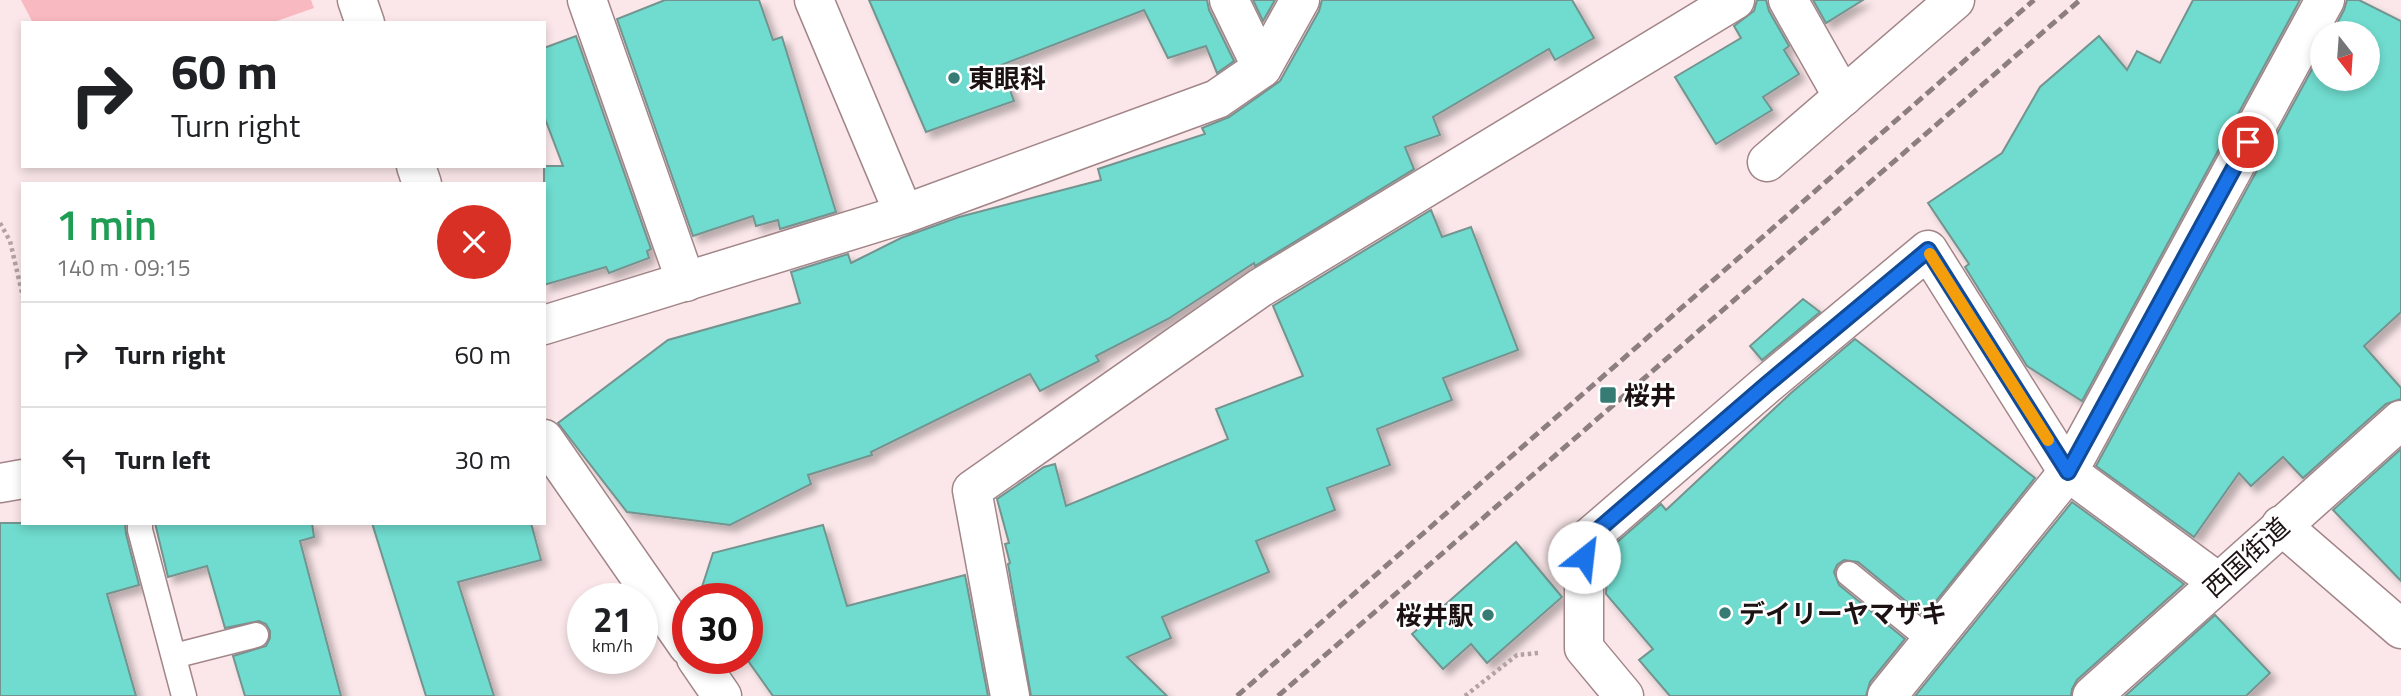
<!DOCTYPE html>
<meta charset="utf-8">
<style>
body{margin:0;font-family:"Titillium Web","Noto Sans JP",sans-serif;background:#f6f6f6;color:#202124;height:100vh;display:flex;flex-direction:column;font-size:26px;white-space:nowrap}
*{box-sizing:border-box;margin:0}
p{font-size:23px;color:#757577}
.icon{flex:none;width:38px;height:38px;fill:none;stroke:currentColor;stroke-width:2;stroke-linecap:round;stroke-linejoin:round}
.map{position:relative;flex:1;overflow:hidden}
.side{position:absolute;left:21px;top:182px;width:525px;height:343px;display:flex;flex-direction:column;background:#fff;border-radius:0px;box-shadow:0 4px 10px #0003}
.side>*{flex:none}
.banner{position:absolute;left:21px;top:21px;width:525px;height:147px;border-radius:0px;box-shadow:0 4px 10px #0003;background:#fff;color:#202124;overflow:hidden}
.needle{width:46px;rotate:163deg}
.tools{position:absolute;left:2310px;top:21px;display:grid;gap:14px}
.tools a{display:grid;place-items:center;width:70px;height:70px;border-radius:50%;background:#fff;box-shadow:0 4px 10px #0003;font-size:35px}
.speed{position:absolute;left:567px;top:583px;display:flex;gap:14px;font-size:35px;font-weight:700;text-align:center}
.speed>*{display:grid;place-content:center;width:91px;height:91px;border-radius:50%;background:#fff;box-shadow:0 4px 10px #0003;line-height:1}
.speed small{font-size:18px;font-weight:400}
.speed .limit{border:10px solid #d22;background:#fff;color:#111}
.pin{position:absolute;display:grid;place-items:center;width:60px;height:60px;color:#fff;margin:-30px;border:4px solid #fff;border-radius:50%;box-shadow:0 2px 7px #0007}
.me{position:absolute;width:77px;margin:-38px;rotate:29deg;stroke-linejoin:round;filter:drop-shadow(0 0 5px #0008)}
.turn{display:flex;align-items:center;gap:24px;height:147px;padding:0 35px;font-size:32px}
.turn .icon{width:91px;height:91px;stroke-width:2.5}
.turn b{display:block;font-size:49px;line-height:60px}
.round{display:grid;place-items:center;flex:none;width:74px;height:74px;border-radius:37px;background:#f6f6f6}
.summary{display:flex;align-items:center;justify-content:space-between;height:119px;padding:0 35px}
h1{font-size:42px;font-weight:600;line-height:52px;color:#1e9e55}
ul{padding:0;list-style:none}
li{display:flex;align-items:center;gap:21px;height:105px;padding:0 35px;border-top:2px solid #e0e0e0}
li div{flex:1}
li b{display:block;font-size:26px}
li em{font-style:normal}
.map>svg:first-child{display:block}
.green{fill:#f9b9c0}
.building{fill:#6fdccf;stroke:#74938f;stroke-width:2;filter:url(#shadow)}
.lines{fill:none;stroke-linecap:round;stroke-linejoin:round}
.lane-casing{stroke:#a28588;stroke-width:27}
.street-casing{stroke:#a28588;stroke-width:41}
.secondary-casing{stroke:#a28588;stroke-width:41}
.path{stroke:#b3a2a3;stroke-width:4.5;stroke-dasharray:3.5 3.5;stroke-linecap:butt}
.lane{stroke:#fff;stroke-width:24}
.street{stroke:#fff;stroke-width:38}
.secondary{stroke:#fff;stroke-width:38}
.rail{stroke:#8d7e7f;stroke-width:5;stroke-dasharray:10 5;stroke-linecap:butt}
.route-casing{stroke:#114b97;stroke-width:18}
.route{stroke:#1a73e8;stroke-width:12}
.slow{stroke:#f59e0b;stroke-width:12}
.poi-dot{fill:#367c74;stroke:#fff;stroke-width:2.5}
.labels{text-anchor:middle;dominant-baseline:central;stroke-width:5;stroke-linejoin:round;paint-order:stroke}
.poi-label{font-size:26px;font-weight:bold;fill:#1d1213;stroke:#fff;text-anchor:start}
.street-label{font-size:26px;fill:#1d1213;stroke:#fff}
</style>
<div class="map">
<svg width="2401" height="696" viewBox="0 0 2401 696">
<defs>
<filter id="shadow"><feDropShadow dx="6" dy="6" stdDeviation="3.5" flood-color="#0004"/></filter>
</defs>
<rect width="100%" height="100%" fill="#fbe7e9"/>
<!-- green -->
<path class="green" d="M 21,0 L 311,0 L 314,8 L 271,23 L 33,23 Z"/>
<!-- building -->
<g class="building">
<path d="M 665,0 L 759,0 L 773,40 L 782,37 L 836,212 L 780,229 L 778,220 L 756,226 L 753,216 L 693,236 L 617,19 Z"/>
<path d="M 869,0 L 1207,0 L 1209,10 L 1234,61 L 1217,73 L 1206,46 L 1168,58 L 1144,10 L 1001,65 L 1014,101 L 926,132 Z"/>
<path d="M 1253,0 L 1275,0 L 1263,21 Z"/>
<path d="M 1322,0 L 1572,0 L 1594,38 L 1555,60 L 1549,49 L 1433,117 L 1440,135 L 1405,147 L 1414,169 L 1255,266 L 1254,263 L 1168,319 L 1096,356 L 1099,361 L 1040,391 L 1030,374 L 871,452 L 872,455 L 808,475 L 811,484 L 730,525 L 627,512 L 558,423 L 668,340 L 800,303 L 791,272 L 848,254 L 851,263 L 901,238 L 959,217 L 1101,180 L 1098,169 L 1205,134 L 1202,128 L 1229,117 L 1280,81 L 1319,11 Z"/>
<path d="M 1757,0 L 1766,0 L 1769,11 L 1789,46 L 1784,50 L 1799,74 L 1763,97 L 1772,110 L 1716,144 L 1675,77 L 1741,38 L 1734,26 L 1754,11 Z"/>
<path d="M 1813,0 L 1863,0 L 1826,23 Z"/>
<path d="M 2193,0 L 2300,0 L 2082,401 L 2027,366 L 1965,267 L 1969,264 L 1928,203 L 2002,153 L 2040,87 L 2099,36 L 2127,70 L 2137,51 L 2160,63 Z"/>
<path d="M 2347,0 L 2359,0 L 2401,21 L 2401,312 L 2364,346 L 2401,388 L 2401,399 L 2386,404 L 2303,478 L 2283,457 L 2251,486 L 2239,473 L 2194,537 L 2096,466 L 2322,51 L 2322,79 L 2368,79 L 2368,33 L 2332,33 L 2344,10 Z"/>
<path d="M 576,36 L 651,249 L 647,251 L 649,258 L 609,273 L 606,267 L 544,285 L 544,166 L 563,166 L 544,116 L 544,48 Z"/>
<path d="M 1431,210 L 1442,237 L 1471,227 L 1518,350 L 1443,378 L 1452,400 L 1377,429 L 1390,465 L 1327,488 L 1335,510 L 1256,541 L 1269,572 L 1162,617 L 1171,638 L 1127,657 L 1167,696 L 1031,696 L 1008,564 L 1010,563 L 1005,544 L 1009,543 L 997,499 L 1044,467 L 1055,464 L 1066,506 L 1228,439 L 1216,409 L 1303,376 L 1273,306 Z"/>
<path d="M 1803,299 L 1820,312 L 1762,360 L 1750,346 Z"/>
<path d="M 1855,339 L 2035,478 L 1924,616 L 1858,562 L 1844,560 L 1837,565 L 1834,572 L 1839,585 L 1905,639 L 1870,682 L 1866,696 L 1670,696 L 1639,660 L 1653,649 L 1606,594 L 1608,550 L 1661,504 L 1666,510 L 1791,393 Z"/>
<path d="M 2401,449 L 2401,581 L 2333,510 Z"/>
<path d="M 2072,502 L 2184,584 L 2077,680 L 2072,689 L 2071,696 L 1915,696 Z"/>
<path d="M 0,523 L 125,523 L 126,534 L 139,585 L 107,594 L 136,696 L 0,696 Z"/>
<path d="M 155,523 L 312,523 L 314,537 L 300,541 L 341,696 L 245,696 L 233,656 L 266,646 L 270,638 L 270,631 L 266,624 L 259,621 L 225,628 L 207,566 L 168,577 Z"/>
<path d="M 372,523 L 531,523 L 541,560 L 458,582 L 494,696 L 426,696 Z"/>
<path d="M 823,525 L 847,606 L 965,575 L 988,696 L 773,696 L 746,658 L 747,598 L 704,598 L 700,593 L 713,553 Z"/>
<path d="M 1516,542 L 1562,597 L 1487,663 L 1471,644 L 1443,669 L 1412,634 Z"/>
<path d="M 2215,615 L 2270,673 L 2246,696 L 2125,696 Z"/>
</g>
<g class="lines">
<!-- lane casing -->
<g class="lane-casing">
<g id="lane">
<path d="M 140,523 L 140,530 L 184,696"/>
<path d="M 1849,574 L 1930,640"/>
<path d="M 174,656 L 256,635"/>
</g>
</g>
<!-- street casing -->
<g class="street-casing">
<g id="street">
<path d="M 357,0 L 365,23"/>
<path d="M 587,0 L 686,282"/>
<path d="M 814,0 L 904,214"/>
<path d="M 1229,0 L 1262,68"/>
<path d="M 1788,0 L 1843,97"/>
<path d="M 1767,162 L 1955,0"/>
<path d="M 416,166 L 422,184"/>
<path d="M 544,325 L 904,214 L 1217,99 L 1262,68 L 1300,0"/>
<path d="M 544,439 L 688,646"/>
<path d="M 0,483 L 23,479"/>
<path d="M 2281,525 L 2401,629"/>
<path d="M 696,658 L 722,696"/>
<path d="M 1010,696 L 972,490 L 1260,288 L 1735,0"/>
<path d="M 1624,696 L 1584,648 L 1584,542 L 1766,385 L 1928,250 L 2068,472 L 2218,582"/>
<path d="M 1887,696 L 2068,472 L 2325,0"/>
</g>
</g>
<!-- secondary casing -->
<g class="secondary-casing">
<path id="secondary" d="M 2092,696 L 2401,420"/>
</g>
<!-- path -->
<g class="path">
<path d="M 0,223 L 10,241 L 23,297"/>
<path d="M 1465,696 L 1517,655 L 1538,653"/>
</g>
<!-- lane -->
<use href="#lane" class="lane"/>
<!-- street -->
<use href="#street" class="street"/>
<!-- secondary -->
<use href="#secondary" class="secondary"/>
<!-- rail -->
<g class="rail">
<path d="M 1237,696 L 2034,0"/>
<path d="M 1278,696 L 2080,0"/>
</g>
</g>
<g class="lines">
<!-- route casing -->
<g class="route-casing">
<path id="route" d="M 1584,557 L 1584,542 L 1766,385 L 1928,250 L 2068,472 L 2248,142"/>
</g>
<!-- route -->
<use href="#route" class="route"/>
<!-- slow -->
<path class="slow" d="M 1930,254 L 2048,440"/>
</g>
<!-- markers -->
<g class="poi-dot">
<circle cx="954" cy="78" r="7"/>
<rect x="1599" y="386" width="18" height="18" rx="3.5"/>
<circle cx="1725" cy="613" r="7"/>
<circle cx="1488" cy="615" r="7"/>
</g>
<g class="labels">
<!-- poi labels -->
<g class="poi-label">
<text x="968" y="78">東眼科</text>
<text x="1624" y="395">桜井</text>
<text x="1739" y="613">デイリーヤマザキ</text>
<text x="1474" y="615" text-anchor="end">桜井駅</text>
</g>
<!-- street labels -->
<g class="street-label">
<text transform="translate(2246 557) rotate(-42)">西国街道</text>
</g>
</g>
</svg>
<div class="tools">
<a><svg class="needle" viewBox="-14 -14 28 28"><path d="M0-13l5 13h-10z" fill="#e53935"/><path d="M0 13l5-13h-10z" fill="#757577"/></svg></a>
</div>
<div class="speed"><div>21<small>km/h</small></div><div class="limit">30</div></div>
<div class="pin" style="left:2248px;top:142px;background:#d93025"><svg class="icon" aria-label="arrive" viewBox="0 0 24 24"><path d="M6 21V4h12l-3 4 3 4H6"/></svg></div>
<svg class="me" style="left:1584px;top:557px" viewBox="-20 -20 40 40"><circle r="19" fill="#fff"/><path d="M0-13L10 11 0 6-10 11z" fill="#1a73e8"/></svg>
<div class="banner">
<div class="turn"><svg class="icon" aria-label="right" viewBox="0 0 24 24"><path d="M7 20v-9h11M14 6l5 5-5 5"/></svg><div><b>60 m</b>Turn right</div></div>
</div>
<section class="side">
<div class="summary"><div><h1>1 min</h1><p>140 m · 09:15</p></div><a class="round" style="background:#d93025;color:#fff"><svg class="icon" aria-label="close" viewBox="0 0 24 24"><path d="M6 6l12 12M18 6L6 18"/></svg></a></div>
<ul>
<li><svg class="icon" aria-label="right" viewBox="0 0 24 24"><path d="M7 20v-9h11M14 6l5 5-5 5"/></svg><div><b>Turn right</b></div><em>60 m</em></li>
<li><svg class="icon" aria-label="left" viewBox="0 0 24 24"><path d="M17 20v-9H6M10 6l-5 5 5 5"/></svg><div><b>Turn left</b></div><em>30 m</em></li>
</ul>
</section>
</div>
